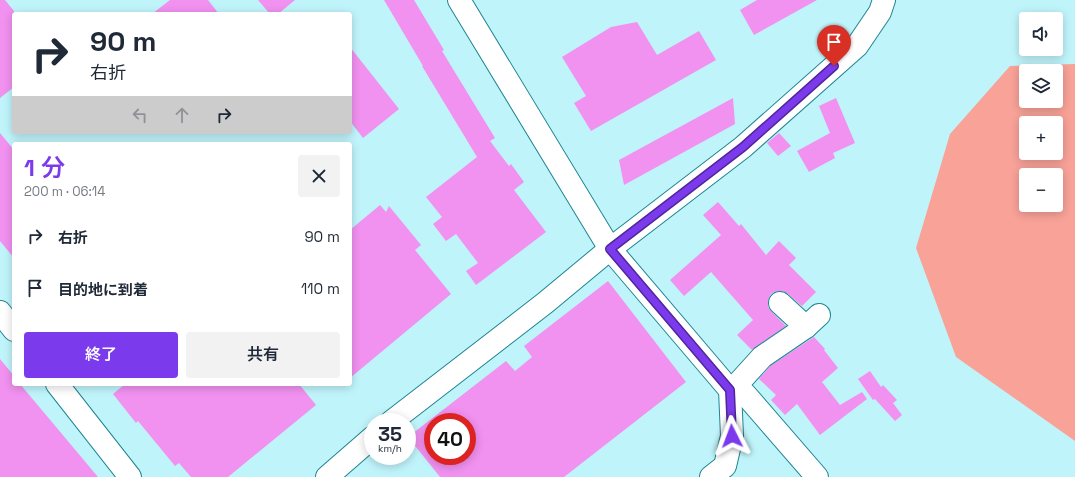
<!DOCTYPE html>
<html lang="ja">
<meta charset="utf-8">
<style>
body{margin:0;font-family:"Space Grotesk","Noto Sans JP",sans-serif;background:#f2f2f3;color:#1f2937;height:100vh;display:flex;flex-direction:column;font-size:15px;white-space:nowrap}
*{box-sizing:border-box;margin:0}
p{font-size:13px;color:#747a83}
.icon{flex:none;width:22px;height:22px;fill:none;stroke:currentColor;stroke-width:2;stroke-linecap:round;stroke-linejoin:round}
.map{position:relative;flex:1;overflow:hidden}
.sheet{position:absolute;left:12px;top:142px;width:340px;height:244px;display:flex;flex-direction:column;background:#fff;border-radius:4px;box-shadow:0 2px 10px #0003}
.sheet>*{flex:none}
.banner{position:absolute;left:12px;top:12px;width:340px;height:122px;border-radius:4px;box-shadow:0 2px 10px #0003;background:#fff;color:#1f2937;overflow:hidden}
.fabs{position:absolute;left:1019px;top:12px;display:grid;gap:8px}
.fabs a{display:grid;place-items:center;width:44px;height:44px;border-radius:4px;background:#fff;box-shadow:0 2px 10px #0003;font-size:20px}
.speed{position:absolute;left:364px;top:413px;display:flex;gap:8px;font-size:20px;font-weight:700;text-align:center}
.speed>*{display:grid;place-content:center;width:52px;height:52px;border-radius:50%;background:#fff;box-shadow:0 2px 10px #0003;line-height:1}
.speed small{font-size:10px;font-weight:400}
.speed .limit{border:6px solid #d22;background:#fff;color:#111}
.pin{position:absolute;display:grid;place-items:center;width:34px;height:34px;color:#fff;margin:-41px -17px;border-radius:50% 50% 50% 0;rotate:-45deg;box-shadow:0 0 4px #0007}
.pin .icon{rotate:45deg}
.me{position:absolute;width:44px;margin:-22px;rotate:357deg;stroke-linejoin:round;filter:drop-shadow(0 0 3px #0008)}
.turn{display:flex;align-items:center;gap:14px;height:84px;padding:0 12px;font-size:18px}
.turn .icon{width:52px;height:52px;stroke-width:2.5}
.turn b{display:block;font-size:28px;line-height:34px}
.lanes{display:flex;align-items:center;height:38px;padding:0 12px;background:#0003;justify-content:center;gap:20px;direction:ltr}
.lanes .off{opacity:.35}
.round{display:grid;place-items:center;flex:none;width:42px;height:42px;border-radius:4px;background:#f2f2f3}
.headline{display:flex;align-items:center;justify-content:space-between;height:68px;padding:0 12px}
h1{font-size:24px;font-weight:600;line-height:30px;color:#7c3aed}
.button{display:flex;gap:8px;margin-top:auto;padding:8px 12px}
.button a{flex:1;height:46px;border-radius:4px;background:#7c3aed;color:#fff;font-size:16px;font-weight:600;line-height:46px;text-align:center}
.button a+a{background:#f2f2f3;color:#1f2937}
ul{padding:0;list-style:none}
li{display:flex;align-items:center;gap:12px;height:52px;padding:0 12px}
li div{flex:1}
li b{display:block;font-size:15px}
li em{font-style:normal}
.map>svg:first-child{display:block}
.green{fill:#f8a298;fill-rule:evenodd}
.building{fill:#f191f0;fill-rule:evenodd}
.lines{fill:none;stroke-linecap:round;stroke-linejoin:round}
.minor-casing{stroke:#1f8591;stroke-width:24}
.minor{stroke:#fff;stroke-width:22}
.route-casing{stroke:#51269a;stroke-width:10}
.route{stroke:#7c3aed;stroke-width:7}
</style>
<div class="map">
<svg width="1075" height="477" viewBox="0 0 1075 477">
<rect width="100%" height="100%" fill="#c0f4fb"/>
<!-- green -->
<path class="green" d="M 1075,64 L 1075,441 L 956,357 L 916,248 L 950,134 L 1010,66 ZM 1026,71 L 1056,71 L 1056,101 L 1026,101 ZM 1026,123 L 1056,123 L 1056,153 L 1026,153 ZM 1026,175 L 1056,175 L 1056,205 L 1026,205 Z"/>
<!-- building -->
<g class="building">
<path d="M 0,0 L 5,0 L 14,11 L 14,87 L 0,98 Z"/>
<path d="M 170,0 L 208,0 L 219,14 L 152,14 Z"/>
<path d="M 258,0 L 295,0 L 278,14 L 270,14 Z"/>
<path d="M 384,0 L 414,0 L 444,50 L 442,51 L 495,138 L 490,141 L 509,166 L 511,164 L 524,182 L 514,190 L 546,232 L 476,285 L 466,271 L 478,263 L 456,234 L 446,241 L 433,224 L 442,217 L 426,197 L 477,157 L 422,66 L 423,66 Z"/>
<path d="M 757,0 L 817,0 L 754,35 L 740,10 Z"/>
<path d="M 637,22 L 657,55 L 699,31 L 716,60 L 591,131 L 574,103 L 586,96 L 562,57 L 611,27 Z"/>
<path d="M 350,47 L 399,109 L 363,138 L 350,121 Z"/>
<path d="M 733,98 L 735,124 L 624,185 L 619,160 Z"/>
<path d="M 836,98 L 855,143 L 833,153 L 835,158 L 809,172 L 797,151 L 830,133 L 819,106 Z"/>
<path d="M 0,133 L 14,150 L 14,258 L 0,241 Z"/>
<path d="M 779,133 L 791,146 L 778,156 L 767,143 Z"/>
<path d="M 718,202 L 739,226 L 741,224 L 766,255 L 779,241 L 796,258 L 789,265 L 816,292 L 802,306 L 788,294 L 783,291 L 777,291 L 771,294 L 768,300 L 768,307 L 772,312 L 786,326 L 752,350 L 737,335 L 753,320 L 711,272 L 684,296 L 670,280 L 721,235 L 703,215 Z"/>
<path d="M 380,205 L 386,212 L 389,206 L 421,245 L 415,250 L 451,294 L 350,378 L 350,230 Z"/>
<path d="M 608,281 L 686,382 L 564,477 L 440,477 L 408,437 L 506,361 L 515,371 L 532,357 L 524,346 ZM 433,422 L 467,422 L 467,456 L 433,456 Z"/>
<path d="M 814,337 L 825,349 L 824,350 L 838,368 L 822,382 L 840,405 L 862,392 L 867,399 L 820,435 L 797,404 L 785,415 L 771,400 L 776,395 L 759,379 L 770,366 Z"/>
<path d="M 0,359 L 14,376 L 14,384 L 20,384 L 98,477 L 0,477 Z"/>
<path d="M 870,371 L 881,387 L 883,385 L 897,400 L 893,403 L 902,415 L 895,421 L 875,399 L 873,400 L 858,379 Z"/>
<path d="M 125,384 L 299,384 L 316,405 L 228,477 L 191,477 L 179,463 L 175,466 L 138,421 L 136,423 L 113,394 Z"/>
</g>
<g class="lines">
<!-- minor casing -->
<g class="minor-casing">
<g id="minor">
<path d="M 459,0 L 610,249 L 730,390 L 732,436 L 725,466 L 711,477"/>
<path d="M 780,303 L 806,327"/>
<path d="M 0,312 L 14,330"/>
<path d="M 57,384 L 130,477"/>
<path d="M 733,389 L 762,357 L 806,327 L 819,315"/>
<path d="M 730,390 L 733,389 L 745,394 L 817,477"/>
<path d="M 391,422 L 545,303 L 610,249 L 743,147 L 857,46 L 880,12 L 884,0"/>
<path d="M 327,477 L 373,437"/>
</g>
</g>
<!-- minor -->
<use href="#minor" class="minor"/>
</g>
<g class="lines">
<!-- route casing -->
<g class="route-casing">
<path id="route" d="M 732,436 L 730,390 L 610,249 L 743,147 L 834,66"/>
</g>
<!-- route -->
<use href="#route" class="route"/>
</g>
</svg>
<div class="fabs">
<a><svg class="icon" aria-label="sound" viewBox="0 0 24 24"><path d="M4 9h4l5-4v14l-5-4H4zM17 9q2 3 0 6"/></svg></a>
<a><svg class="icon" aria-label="layers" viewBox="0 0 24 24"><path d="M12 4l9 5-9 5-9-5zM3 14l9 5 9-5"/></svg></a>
<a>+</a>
<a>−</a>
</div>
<div class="speed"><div>35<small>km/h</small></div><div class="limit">40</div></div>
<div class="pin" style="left:834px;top:66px;background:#d93025"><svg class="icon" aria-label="arrive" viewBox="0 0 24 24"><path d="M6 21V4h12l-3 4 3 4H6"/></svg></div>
<svg class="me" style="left:732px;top:436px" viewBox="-20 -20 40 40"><path d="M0-17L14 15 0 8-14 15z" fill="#7c3aed" stroke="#fff" stroke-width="4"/></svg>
<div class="banner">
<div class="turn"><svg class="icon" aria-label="right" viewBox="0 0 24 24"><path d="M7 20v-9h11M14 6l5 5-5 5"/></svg><div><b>90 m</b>右折</div></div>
<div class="lanes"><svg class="icon off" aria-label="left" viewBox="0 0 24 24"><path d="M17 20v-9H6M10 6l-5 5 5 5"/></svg><svg class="icon off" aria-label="ahead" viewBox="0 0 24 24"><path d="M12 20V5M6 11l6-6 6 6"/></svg><svg class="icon" aria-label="right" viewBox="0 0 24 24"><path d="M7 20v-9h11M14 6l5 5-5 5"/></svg></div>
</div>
<section class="sheet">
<div class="headline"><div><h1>1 分</h1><p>200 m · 06:14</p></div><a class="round"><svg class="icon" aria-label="close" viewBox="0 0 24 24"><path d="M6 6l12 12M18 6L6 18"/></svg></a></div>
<ul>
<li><svg class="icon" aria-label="right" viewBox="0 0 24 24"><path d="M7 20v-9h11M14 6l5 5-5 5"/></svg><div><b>右折</b></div><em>90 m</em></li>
<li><svg class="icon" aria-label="arrive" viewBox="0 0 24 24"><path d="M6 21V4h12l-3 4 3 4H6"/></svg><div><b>目的地に到着</b></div><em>110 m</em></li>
</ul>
<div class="button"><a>終了</a><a>共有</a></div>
</section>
</div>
